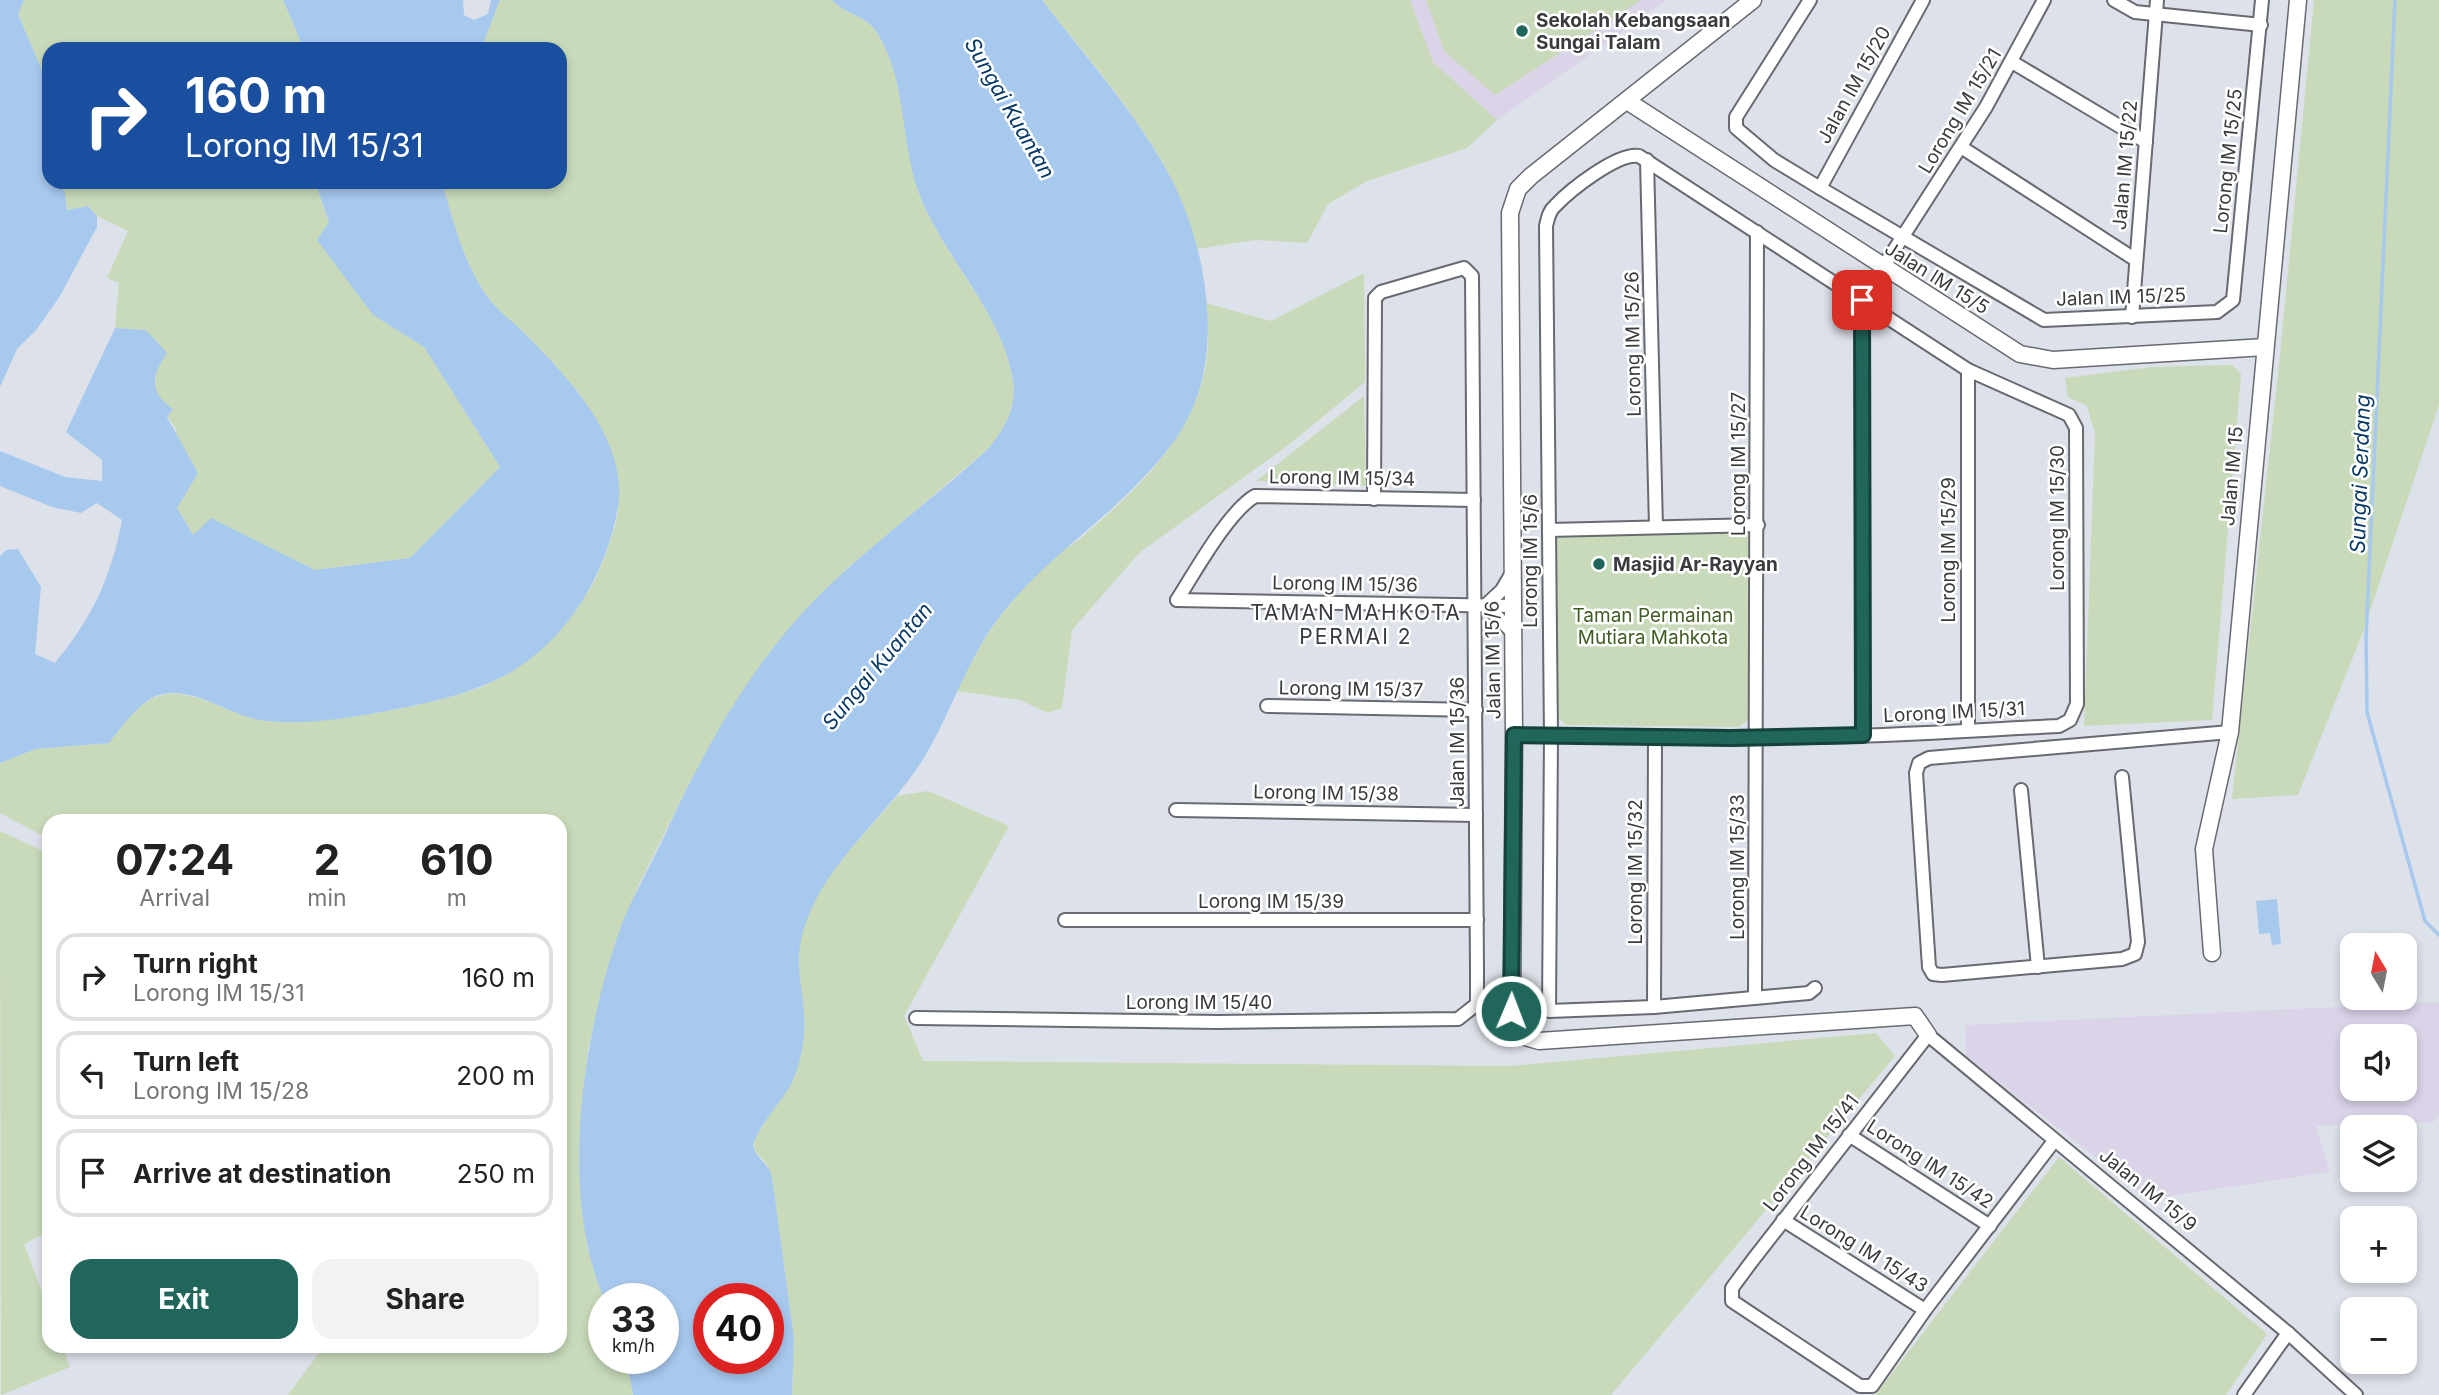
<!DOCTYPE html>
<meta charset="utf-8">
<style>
body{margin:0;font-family:Inter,sans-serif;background:#f2f2f2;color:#222;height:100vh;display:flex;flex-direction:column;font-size:26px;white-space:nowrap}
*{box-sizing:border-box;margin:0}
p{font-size:23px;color:#767676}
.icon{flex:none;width:38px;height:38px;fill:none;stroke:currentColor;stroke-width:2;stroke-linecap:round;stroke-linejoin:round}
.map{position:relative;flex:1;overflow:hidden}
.side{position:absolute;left:42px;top:814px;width:525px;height:539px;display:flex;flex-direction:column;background:#fff;border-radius:21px;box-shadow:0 4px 10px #0003}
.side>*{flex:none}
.top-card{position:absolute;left:42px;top:42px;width:525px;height:147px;border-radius:21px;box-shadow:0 4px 10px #0003;background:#1a4fa0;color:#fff;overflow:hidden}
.needle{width:46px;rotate:350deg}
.buttons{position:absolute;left:2340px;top:933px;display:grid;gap:14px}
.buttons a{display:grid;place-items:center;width:77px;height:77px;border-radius:14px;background:#fff;box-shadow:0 4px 10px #0003;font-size:35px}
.speed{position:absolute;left:588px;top:1283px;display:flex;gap:14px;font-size:35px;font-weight:700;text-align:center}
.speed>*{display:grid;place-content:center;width:91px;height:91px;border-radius:50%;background:#fff;box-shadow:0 4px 10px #0003;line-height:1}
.speed small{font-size:18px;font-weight:400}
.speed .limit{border:10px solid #d22;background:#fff;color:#111}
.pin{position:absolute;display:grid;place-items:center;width:60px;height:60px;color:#fff;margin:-30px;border-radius:14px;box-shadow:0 4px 10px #0006}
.me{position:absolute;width:77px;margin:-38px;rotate:1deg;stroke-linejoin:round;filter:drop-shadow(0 0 5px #0008)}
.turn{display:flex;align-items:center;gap:24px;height:147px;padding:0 28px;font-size:32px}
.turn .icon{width:91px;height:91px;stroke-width:2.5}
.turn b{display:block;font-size:49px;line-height:60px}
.eta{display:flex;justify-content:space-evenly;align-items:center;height:119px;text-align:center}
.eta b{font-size:42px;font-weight:700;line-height:49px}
.cta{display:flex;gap:14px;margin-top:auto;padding:14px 28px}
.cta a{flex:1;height:80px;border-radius:21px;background:#20665a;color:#fff;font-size:28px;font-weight:700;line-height:80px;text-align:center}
.cta a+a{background:#f2f2f2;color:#222}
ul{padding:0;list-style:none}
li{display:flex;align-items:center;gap:21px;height:88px;margin:0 14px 10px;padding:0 14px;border:4px solid #e0e0e0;border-radius:21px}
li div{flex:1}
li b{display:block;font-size:26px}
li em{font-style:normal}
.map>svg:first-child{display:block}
.education{fill:#dbd3e8;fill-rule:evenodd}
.green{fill:#c8daba}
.water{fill:#a8c9ee;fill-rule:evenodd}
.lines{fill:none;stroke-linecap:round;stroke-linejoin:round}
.stream{stroke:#a8c9ee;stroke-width:3.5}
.street-casing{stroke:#676a71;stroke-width:16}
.secondary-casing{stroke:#676a71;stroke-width:19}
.street{stroke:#fff;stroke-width:12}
.secondary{stroke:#fff;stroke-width:16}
.route-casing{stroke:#15423a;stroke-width:18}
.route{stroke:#20665a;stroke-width:12}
.poi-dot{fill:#20665a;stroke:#fff;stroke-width:2.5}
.labels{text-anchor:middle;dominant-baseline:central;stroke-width:5;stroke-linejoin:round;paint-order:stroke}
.poi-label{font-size:19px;font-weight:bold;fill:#3a3b3f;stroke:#fff;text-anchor:start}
.street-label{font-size:19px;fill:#3a3b3f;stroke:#fff}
.park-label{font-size:19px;fill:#3f5d22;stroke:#fff}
.water-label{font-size:21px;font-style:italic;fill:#093a67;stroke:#fff}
.neighbourhood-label{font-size:21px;letter-spacing:2px;fill:#383b42;stroke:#fff}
</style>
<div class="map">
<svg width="2439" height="1395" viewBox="0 0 2439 1395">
<rect width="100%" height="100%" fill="#dde1e9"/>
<!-- education -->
<g class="education">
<path d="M 1410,0 L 1667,0 L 1497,120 L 1433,62 Z"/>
<path d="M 2439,1002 L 2439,1115 L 2433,1122 L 2316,1126 L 2330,1172 L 2149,1199 L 1966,1056 L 1966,1025 ZM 2352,1036 L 2404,1036 L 2404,1088 L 2352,1088 Z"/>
</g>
<!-- green -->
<g class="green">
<path d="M 24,0 L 283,0 L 304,49 L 49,49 L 49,87 L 18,14 Z"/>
<path d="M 500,0 L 832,0 C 845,15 867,15 878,34 C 909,86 900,146 922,201 C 947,262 1003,314 1013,381 C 1017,408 1005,427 989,448 L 843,572 L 767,655 L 691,780 L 638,886 L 607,969 L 588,1049 L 583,1099 L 582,1199 L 587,1247 L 604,1298 L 604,1358 L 626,1358 L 633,1395 L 288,1395 L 324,1346 L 560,1346 L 560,821 L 49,821 L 49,839 L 0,813 L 0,763 L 36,749 L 109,743 C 121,728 136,706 153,698 C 187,682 227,715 260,720 C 309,728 443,705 488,684 C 500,678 582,603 589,591 C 599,574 607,551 613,532 C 638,454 579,388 527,336 C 513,322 497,311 486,295 C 464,262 452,220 442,182 L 560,182 L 560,49 L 481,49 Z"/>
<path d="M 1042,0 L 1410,0 L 1433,62 L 1497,120 L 1467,148 L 1367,181 L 1328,204 L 1307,243 L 1255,240 L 1196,249 C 1192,234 1188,218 1182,203 C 1154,132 1089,60 1042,0 Z"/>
<path d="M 1426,0 L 1641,0 L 1495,95 L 1444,51 Z"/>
<path d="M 2314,0 L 2439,0 L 2439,405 L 2363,632 L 2298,795 L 2232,799 L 2280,355 Z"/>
<path d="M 58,182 L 315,182 L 329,222 L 373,315 L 424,347 L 500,467 L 410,558 L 315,570 L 211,519 L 193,535 L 177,508 L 176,429 L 167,416 L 172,409 L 159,399 L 155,387 L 156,369 L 146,330 L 115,328 L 119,283 L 107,278 L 128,231 L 97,216 L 88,206 L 67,210 L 65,193 Z"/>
<path d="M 1364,273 L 1365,382 L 1287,446 L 1139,553 L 1072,630 L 1062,708 L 1048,713 L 1020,700 L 957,691 C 978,644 1007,601 1045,565 C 1056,554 1071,546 1083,536 C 1141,487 1204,426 1208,345 C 1208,331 1206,317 1205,303 L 1271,321 Z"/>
<path d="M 2232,365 L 2241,374 L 2212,720 L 2084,726 L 2095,434 L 2087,406 L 2068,397 L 2065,378 L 2152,367 Z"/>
<path d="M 1364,396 L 1366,486 L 1256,481 Z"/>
<path d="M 1758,525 L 1748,720 L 1739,727 L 1566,725 L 1558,718 L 1549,530 Z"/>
<path d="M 928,791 L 1009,826 L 904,1016 L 923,1061 L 1510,1066 L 1876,1033 L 1895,1056 L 1611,1395 L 792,1395 L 794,1338 L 772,1177 L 766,1163 L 754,1150 L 754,1141 C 773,1105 800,1079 804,1036 C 807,1002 793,970 801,935 C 814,881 863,837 897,796 Z"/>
<path d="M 0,831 L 49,854 L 49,1231 L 24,1244 L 49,1311 L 49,1346 L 62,1346 L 70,1367 L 1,1395 Z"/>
<path d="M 2059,1157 L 2267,1334 L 2226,1395 L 1875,1395 Z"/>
</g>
<!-- water -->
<g class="water">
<path d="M 0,0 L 24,0 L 18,14 L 49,87 L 49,182 L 58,182 L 65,193 L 67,210 L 88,206 L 97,216 L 97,227 L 60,296 L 37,329 L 17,349 L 0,387 Z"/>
<path d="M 283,0 L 463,0 L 464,15 L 474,20 L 488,14 L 491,0 L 500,0 L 481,49 L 304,49 Z"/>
<path d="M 832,0 L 1042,0 C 1084,55 1132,108 1166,169 C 1201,231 1220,322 1199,391 C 1190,420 1174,444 1154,466 C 1102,526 1032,566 988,633 C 960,677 945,728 916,770 C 882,819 830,861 808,917 C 788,966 808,992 804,1037 C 802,1053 797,1075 789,1088 C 777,1107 760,1124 753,1145 C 756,1159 769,1163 772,1177 L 794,1338 L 792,1395 L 633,1395 L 626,1358 L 663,1358 L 663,1298 L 604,1298 C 558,1193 583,1032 621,926 C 632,898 647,872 660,845 C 696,766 738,686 796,620 C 853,556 926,506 989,448 C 1005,427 1017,408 1013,381 C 1004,317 947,260 922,201 C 899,147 909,86 878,34 C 867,15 845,15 832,0 ZM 709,1298 L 768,1298 L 768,1358 L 709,1358 Z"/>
<path d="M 315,182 L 442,182 C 453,220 463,261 486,295 C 497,311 514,322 527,336 C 570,379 629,442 618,507 C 605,581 560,653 489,683 C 455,698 418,705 381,712 C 344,719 298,726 260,720 C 227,715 188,682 154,697 C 136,706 121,728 109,743 L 36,749 L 0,763 L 0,556 L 6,550 L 18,549 L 41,587 L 35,654 L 55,663 C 92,618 111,578 122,520 L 97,503 L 81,513 L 52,507 L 0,486 L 0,451 L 65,477 L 102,481 L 102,460 L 66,432 L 115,328 L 146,330 L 167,353 C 151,376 149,392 173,409 L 167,417 L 198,473 L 177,508 L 193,535 L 211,518 L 315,570 L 410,558 L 500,467 L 424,347 L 373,315 L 317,240 L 329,222 Z"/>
<path d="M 2277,899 L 2281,944 L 2272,945 L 2270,933 L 2259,934 L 2256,901 Z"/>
</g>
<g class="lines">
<!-- stream -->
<path class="stream" d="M 2395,0 L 2366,638 L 2367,712 L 2425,921 L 2439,935"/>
<!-- street casing -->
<g class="street-casing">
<g id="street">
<path d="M 1810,0 L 1736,117 L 1736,128 L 1774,160 L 1820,188 L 2044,320 L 2217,312 L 2233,300 L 2262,0"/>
<path d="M 2114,0 L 2135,12 L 2261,25"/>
<path d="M 2012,62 L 2146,142"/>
<path d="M 1961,147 L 2136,260"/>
<path d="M 1647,160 L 1656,527"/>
<path d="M 1820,188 L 1923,0"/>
<path d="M 1862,300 L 1863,735"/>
<path d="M 1862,300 L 1986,107 L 2044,0"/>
<path d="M 2132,317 L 2157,0"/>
<path d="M 1549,530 L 1758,525"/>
<path d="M 1513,571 L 1502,590 L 1486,605 L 1513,633"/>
<path d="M 1177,600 C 1195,572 1228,512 1255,496 L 1474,500"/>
<path d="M 1177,600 L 1513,606"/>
<path d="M 1267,706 L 1476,710"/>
<path d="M 1968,730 L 1968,370"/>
<path d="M 1514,735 C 1612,737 1711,739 1808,737 C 1892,736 1976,730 2059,726 L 2070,720 L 2077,704 L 2076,428 L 2069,415 L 1968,370 L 1639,156 C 1618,152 1570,190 1555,206 C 1549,211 1548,218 1546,226 L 1551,736 L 1549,1011 L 1654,1007 L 1809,993 L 1815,988"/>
<path d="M 2122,777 L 2138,942 L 2135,954 L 2122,959 L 1942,975 L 1933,974 L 1929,967 L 1916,773 L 1919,763 L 1929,758 L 2230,732"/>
<path d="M 2021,790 L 2038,967"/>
<path d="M 1176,810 L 1476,815"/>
<path d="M 1065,920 L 1477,920"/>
<path d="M 1755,997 L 1757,232"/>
<path d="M 1654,1007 L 1655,737"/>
<path d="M 916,1018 L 1218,1022 L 1458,1019 L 1477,1004 L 1477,970 L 1472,276 L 1464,268 L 1381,292 L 1375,298 L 1374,499"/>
<path d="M 1849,1135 L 1990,1226"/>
<path d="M 2054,1141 L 1925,1310 L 1872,1386 L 1860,1386 L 1732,1301 L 1732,1288 L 1752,1261 L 1928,1035 L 2288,1333 L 2356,1395"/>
<path d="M 1783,1220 L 1925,1310"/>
<path d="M 2244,1395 L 2288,1333"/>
</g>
</g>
<!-- secondary casing -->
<g class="secondary-casing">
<g id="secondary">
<path d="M 1753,0 L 1531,176 L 1518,189 L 1510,213 L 1514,735 L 1512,1019 L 1522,1036 L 1539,1041 L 1915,1016 L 1928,1035"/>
<path d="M 1627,101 L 2020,354 L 2053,360 L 2265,347"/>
<path d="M 2212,953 L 2204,849 L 2230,732 L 2298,0"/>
</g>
</g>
<!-- street -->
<use href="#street" class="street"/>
<!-- secondary -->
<use href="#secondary" class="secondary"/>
</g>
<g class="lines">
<!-- route casing -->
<g class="route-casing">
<path id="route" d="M 1511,1011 L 1514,735 L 1731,738 L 1863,735 L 1862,300"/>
</g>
<!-- route -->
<use href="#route" class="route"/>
</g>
<!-- markers -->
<g class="poi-dot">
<circle cx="1522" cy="31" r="7"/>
<circle cx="1599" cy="564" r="7"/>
</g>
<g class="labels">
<!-- poi labels -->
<g class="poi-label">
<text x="1536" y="20">Sekolah Kebangsaan<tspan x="1536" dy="22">Sungai Talam</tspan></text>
<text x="1613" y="564">Masjid Ar-Rayyan</text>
</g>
<!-- street labels -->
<g class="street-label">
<text transform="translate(1854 85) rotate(-61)">Jalan IM 15/20</text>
<text transform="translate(1960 111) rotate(-59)">Lorong IM 15/21</text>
<text transform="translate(2228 161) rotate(-84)">Lorong IM 15/25</text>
<text transform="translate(2125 165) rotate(-85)">Jalan IM 15/22</text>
<text transform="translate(1937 278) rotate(32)">Jalan IM 15/5</text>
<text transform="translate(2121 297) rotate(-2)">Jalan IM 15/25</text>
<text transform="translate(1633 344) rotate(-91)">Lorong IM 15/26</text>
<text transform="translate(1738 464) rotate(-90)">Lorong IM 15/27</text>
<text transform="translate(2232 476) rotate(-85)">Jalan IM 15</text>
<text transform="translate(1342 478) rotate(1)">Lorong IM 15/34</text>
<text transform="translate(2057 518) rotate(-90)">Lorong IM 15/30</text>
<text transform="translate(1948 550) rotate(-90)">Lorong IM 15/29</text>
<text transform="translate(1530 561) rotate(-90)">Lorong IM 15/6</text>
<text transform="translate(1345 584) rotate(1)">Lorong IM 15/36</text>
<text transform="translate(1493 660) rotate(-91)">Jalan IM 15/6</text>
<text transform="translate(1351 689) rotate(1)">Lorong IM 15/37</text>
<text transform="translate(1954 712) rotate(-3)">Lorong IM 15/31</text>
<text transform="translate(1457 742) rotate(-90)">Jalan IM 15/36</text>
<text transform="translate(1326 793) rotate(1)">Lorong IM 15/38</text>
<text transform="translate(1737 867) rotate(-90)">Lorong IM 15/33</text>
<text transform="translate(1635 872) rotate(-90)">Lorong IM 15/32</text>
<text x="1271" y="901">Lorong IM 15/39</text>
<text x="1199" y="1002">Lorong IM 15/40</text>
<text transform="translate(1811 1153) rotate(-52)">Lorong IM 15/41</text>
<text transform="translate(1930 1164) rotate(33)">Lorong IM 15/42</text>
<text transform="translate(2148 1190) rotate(39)">Jalan IM 15/9</text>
<text transform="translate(1864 1249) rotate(32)">Lorong IM 15/43</text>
</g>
<!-- park labels -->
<g class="park-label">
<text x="1653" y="615">Taman Permainan<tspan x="1653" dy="22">Mutiara Mahkota</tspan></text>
</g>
<!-- water labels -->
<g class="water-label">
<text transform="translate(1010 108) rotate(60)">Sungai Kuantan</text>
<text transform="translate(2360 474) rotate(-88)">Sungai Serdang</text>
<text transform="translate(877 666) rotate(-50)">Sungai Kuantan</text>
</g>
<!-- neighbourhood labels -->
<g class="neighbourhood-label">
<text x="1356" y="612">TAMAN MAHKOTA<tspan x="1356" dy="24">PERMAI 2</tspan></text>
</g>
</g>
</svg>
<div class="buttons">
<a><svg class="needle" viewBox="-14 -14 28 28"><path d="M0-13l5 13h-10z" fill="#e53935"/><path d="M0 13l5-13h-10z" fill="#767676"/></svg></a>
<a><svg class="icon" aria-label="sound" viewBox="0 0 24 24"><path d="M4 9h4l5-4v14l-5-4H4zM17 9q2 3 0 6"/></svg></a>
<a><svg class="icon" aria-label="layers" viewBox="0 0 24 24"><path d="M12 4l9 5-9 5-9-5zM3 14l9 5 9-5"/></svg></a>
<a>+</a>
<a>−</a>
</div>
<div class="speed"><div>33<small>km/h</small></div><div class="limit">40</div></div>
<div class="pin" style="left:1862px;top:300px;background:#d93025"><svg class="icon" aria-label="arrive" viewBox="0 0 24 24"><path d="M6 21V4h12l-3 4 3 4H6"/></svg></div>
<svg class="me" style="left:1511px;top:1011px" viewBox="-20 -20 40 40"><circle r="17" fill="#20665a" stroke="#fff" stroke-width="3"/><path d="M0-11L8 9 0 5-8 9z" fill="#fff"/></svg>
<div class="top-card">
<div class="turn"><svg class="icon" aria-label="right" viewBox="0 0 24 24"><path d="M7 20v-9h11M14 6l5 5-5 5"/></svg><div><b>160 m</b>Lorong IM 15/31</div></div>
</div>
<section class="side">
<div class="eta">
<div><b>07:24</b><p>Arrival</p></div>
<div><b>2</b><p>min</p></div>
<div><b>610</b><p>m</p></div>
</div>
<ul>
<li><svg class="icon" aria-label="right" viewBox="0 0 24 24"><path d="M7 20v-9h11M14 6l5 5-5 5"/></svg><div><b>Turn right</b><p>Lorong IM 15/31</p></div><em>160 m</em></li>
<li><svg class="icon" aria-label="left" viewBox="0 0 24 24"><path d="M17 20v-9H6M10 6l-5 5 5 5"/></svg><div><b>Turn left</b><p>Lorong IM 15/28</p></div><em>200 m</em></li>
<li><svg class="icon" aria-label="arrive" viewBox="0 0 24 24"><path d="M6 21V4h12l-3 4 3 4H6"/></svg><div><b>Arrive at destination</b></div><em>250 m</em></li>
</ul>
<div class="cta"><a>Exit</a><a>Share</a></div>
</section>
</div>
